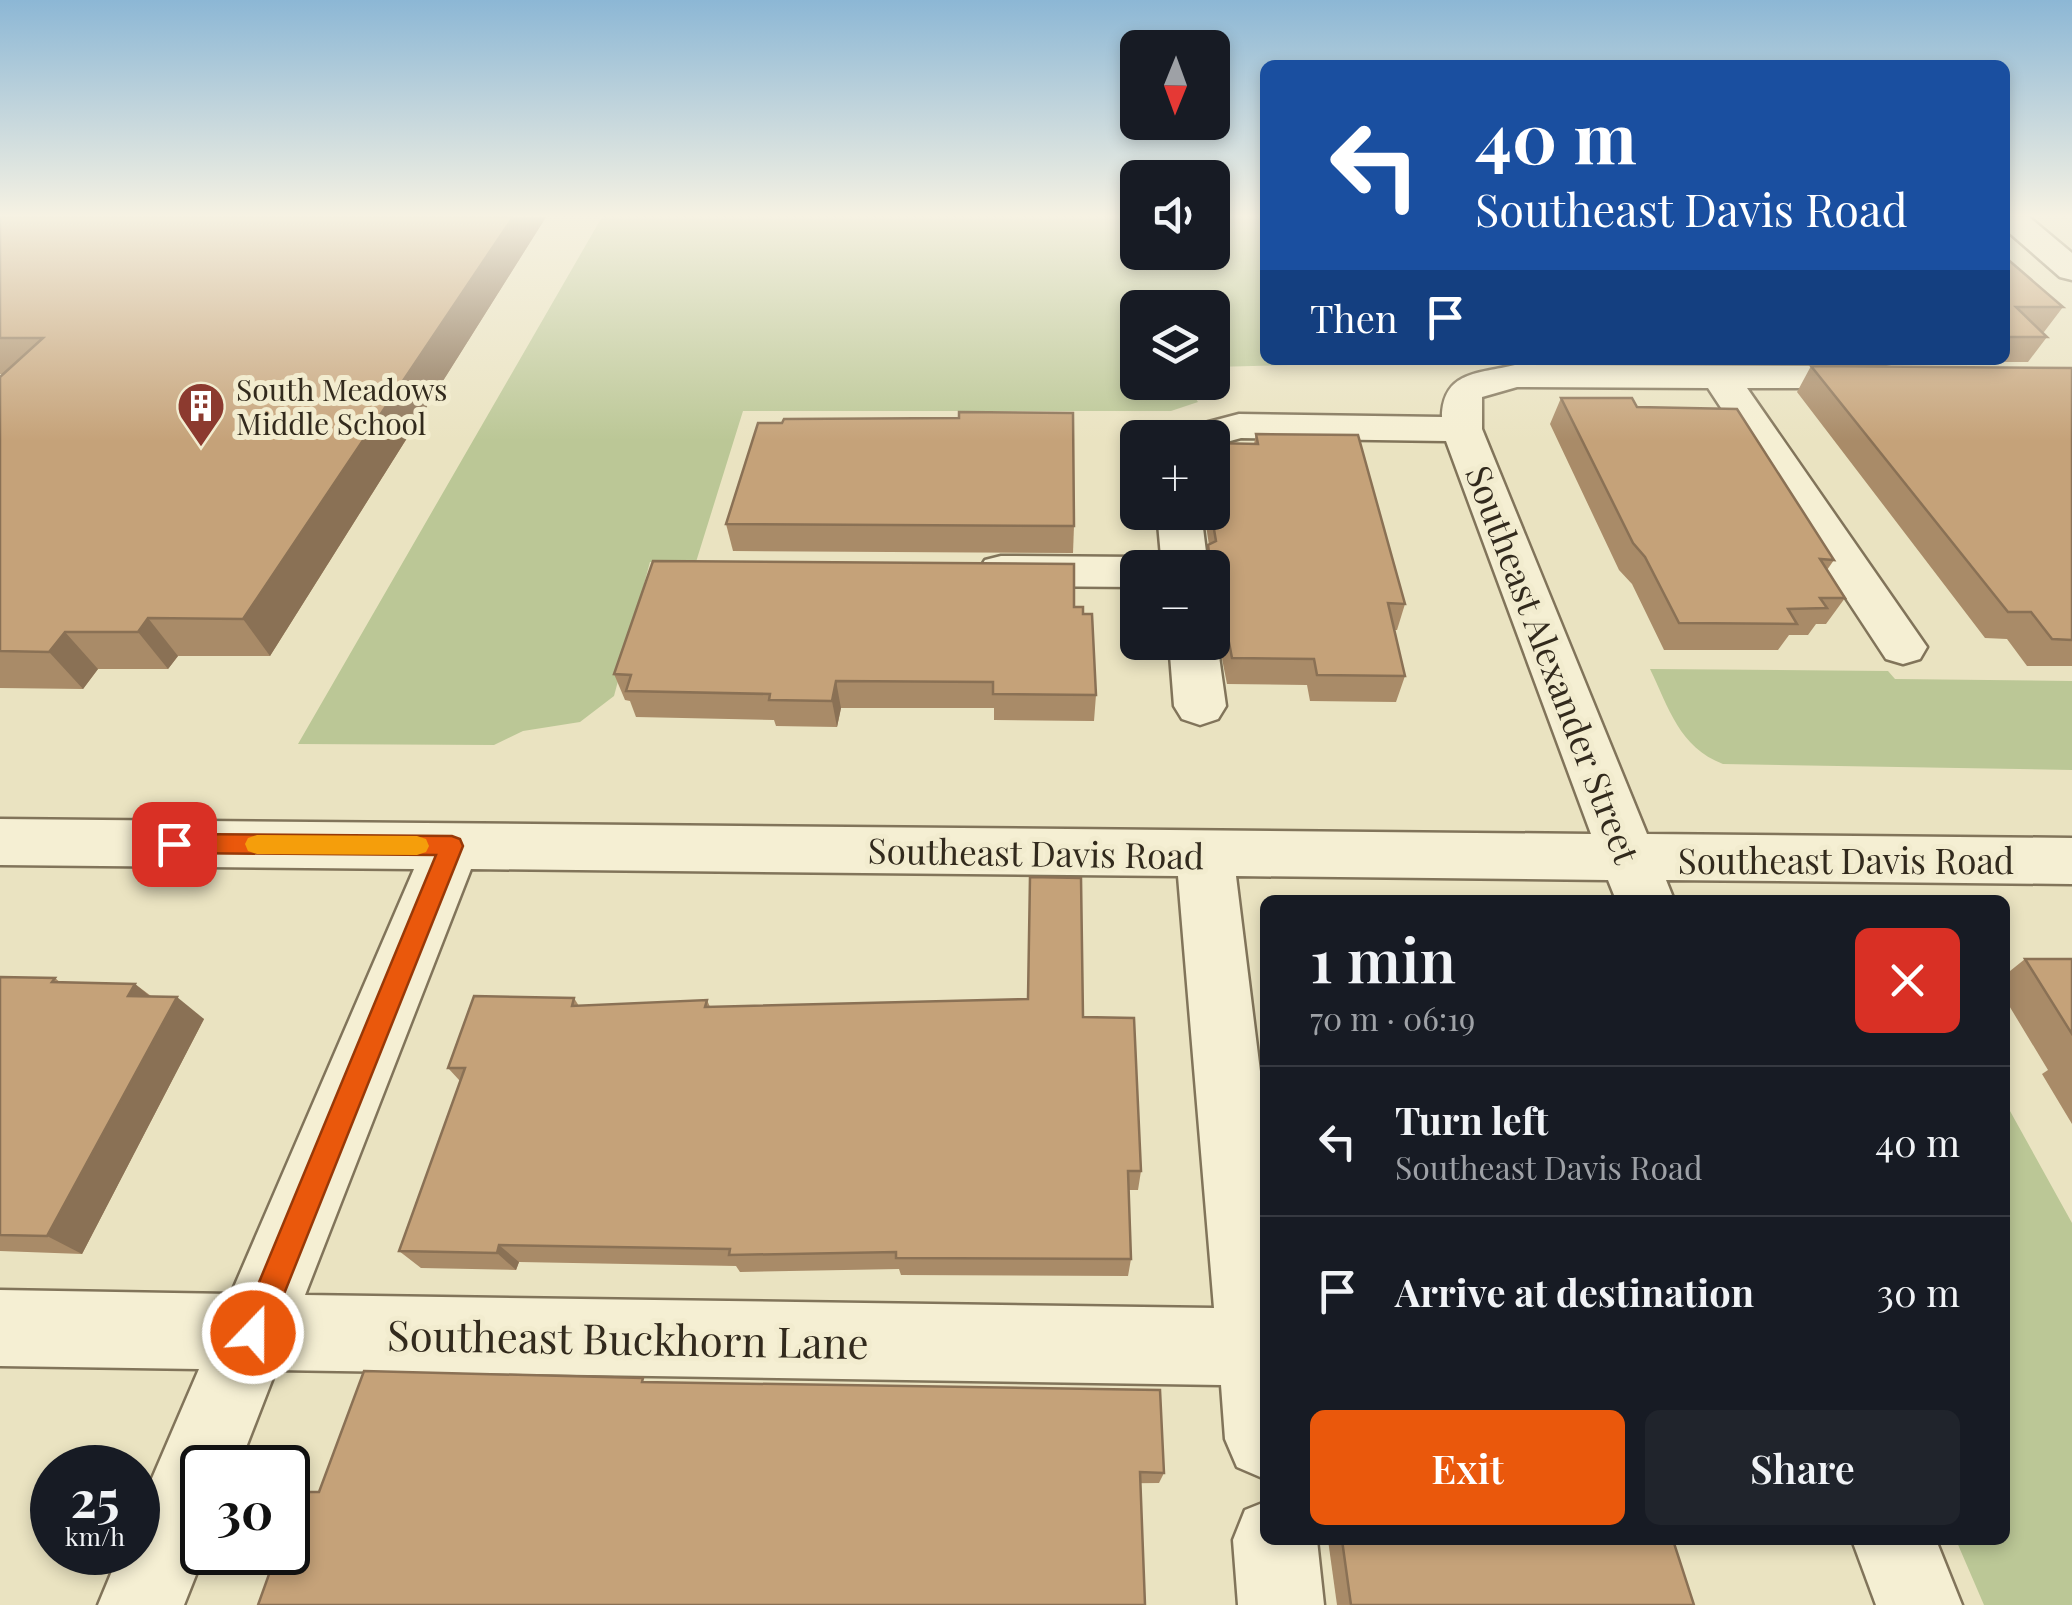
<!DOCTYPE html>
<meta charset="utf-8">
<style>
body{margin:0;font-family:"Playfair Display",serif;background:#20242c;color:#f1f3f6;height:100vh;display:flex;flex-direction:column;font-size:38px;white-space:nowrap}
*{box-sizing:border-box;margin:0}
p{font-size:32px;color:#9ea1a6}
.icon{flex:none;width:55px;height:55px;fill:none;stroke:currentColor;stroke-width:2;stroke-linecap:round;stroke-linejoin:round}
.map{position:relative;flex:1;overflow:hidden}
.details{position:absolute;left:1260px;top:895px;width:750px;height:650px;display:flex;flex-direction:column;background:#171b24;border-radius:15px;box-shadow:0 5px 15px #0003}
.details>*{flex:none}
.top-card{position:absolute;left:1260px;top:60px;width:750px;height:305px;border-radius:15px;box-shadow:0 5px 15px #0003;background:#1a4fa0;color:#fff;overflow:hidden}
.needle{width:65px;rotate:181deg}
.buttons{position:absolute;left:1120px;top:30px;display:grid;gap:20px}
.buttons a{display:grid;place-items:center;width:110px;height:110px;border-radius:15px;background:#171b24;box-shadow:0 5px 15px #0003;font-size:50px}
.speed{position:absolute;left:30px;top:1445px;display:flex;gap:20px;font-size:50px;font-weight:700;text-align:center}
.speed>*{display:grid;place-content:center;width:130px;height:130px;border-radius:50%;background:#171b24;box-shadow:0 5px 15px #0003;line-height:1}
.speed small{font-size:25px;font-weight:400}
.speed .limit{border:5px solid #111;border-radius:15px;background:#fff;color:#111}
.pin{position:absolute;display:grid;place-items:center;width:85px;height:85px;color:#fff;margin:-42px;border-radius:20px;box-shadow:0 5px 15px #0006}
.me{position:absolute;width:110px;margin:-55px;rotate:22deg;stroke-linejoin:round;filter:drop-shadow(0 0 8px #0008)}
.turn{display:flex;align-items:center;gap:35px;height:210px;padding:0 50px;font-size:45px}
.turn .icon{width:130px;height:130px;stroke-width:2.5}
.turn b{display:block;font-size:70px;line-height:85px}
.then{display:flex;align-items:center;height:95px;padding:0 50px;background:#0003;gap:20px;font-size:38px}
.round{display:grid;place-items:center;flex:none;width:105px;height:105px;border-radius:15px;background:#20242c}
.headline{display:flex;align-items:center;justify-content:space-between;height:170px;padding:0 50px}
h1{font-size:60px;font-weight:600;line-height:75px}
.primary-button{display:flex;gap:20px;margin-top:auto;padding:20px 50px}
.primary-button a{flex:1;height:115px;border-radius:15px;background:#ea580c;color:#fff;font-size:40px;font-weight:600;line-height:115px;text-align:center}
.primary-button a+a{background:#20242c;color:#f1f3f6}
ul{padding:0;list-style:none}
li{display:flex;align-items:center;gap:30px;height:150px;padding:0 50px;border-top:2px solid #363941}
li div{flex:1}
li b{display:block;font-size:38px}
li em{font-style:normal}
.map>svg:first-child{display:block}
.green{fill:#bbc796}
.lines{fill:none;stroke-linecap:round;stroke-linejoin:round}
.minor-casing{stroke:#81745a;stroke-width:5}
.minor{fill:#f5efd3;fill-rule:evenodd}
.wall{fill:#a98b68}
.shaded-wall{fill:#8a7155}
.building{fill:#c5a279;stroke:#8a7155;stroke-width:2.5}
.route{fill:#ea580c;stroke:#983908;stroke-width:2.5}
.slow{fill:#f59e0b}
.labels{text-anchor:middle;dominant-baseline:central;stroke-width:10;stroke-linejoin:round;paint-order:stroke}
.far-poi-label{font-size:30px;fill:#322a1d;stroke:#f2eccf;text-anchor:start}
.street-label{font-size:35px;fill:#322a1d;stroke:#f2eccf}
.near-street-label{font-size:42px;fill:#322a1d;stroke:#f2eccf}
</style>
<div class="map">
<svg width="2072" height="1605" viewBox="0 0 2072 1605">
<rect width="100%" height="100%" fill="#eae3c1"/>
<!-- green -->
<g class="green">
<path d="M 602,217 L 1137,217 L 1138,252 L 1212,252 L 1213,217 L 1265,217 L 1265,360 L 1335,360 L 1332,364 L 1213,367 L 1212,308 L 1138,308 L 1138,382 L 1185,383 L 1198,402 L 1171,411 L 743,411 L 696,562 L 650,562 L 614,696 L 580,722 L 523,731 L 494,745 L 298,744 Z"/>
<path d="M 1650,669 L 1888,671 L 1895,679 L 2072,681 L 2072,770 L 1723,764 C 1679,747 1669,708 1650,669 Z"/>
<path d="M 2005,1102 L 2072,1223 L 2072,1605 L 1984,1605 L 1956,1540 L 2005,1540 Z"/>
</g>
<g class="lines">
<!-- minor casing -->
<g class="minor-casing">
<g id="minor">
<path d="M 2005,217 L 2029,217 L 2072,253 L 2072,280 L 2060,277 L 2005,229 Z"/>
<path d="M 1515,365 L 1879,366 L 1893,369 L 1898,377 L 1893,385 L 1879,388 L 1747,388 L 1927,647 L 1920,659 L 1903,664 L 1886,659 L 1708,388 L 1517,387 L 1482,397 L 1482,429 L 1647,834 L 2072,838 L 2072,884 L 1666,880 L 1674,900 L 1616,900 L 1608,880 L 1236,876 L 1265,1112 L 1265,1479 L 1237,1467 L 1225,1439 L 1221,1385 L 276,1370 L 238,1468 L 202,1468 L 205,1552 L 184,1605 L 98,1605 L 120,1552 L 138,1552 L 138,1511 L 199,1369 L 0,1366 L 0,1290 L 231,1294 L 414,869 L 0,865 L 0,819 L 1591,834 L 1446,441 L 1241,438 L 1212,446 L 1212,438 L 1176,438 L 1182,429 L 1239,414 L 1442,417 C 1443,371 1478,374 1515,365 ZM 471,869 L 1178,876 L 1214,1308 L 305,1295 Z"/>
<path d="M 1157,512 L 1201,512 L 1208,568 L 1162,568 Z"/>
<path d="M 1001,556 L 1138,557 L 1154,561 L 1158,568 L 1138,568 L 1138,587 L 1001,586 L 985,582 L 978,571 L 985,560 Z"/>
<path d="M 1212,634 L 1217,642 L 1226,706 L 1218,719 L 1200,725 L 1182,719 L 1174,706 L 1169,642 L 1212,642 Z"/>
<path d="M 1265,1502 L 1265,1540 L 1317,1540 L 1324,1605 L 1238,1605 L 1233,1540 L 1245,1510 Z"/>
<path d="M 1852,1540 L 1936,1540 L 1962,1605 L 1876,1605 Z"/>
</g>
</g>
<!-- minor -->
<use href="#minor" class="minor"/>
</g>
<!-- wall -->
<g class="wall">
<path d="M 0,217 L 546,217 L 270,656 L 178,656 L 168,669 L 98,669 L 83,689 L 0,688 L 0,377 L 3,374 L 0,374 Z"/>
<path d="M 2005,257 L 2063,307 L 2044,332 L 2042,332 L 2047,337 L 2028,362 L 1774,362 L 1772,360 L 2005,360 Z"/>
<path d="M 1811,366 L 2072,368 L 2072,666 L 2027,666 L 2007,639 L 1985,638 L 1797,392 Z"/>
<path d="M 1561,398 L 1637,407 L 1834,560 L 1827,570 L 1845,598 L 1826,624 L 1816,624 L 1808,635 L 1789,635 L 1778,650 L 1664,650 L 1632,584 L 1619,570 L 1550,424 Z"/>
<path d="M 1256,434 L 1405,604 L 1397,630 L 1394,630 L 1405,676 L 1396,702 L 1310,701 L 1307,685 L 1227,684 L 1216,628 L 1212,628 L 1212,568 L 1205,568 L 1209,545 L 1204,512 L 1212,512 L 1254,444 Z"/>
<path d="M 726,524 L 1074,526 L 1073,553 L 733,551 Z"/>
<path d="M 1083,614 L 1096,695 L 1094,721 L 994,720 L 994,708 L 841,708 L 837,727 L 776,726 L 774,720 L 636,717 L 630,701 L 625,700 L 614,674 Z"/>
<path d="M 2025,959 L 2072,959 L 2072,1124 L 2042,1074 L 2048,1070 L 2005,999 L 2005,975 Z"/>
<path d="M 0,977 L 55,978 L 61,983 L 135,984 L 151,996 L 204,1019 L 82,1254 L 0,1251 Z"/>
<path d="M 574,998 L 579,1006 L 707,1000 L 710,1007 L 1083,1017 L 1141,1171 L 1138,1190 L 1129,1190 L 1131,1259 L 1128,1276 L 901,1275 L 899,1269 L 740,1272 L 736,1266 L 519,1262 L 516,1270 L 421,1268 L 399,1251 L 460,1081 L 448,1068 Z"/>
<path d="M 647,1382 L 1164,1473 L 1159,1483 L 319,1492 Z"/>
<path d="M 1328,1540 L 1673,1540 L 1694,1605 L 1337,1605 Z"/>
</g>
<!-- shaded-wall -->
<g class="shaded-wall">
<path d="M 513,217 L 546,217 L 270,656 L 243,619 Z"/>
<path d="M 148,618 L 178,656 L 168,669 L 138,632 Z"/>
<path d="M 65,632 L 98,669 L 83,689 L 49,652 Z"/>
<path d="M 836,681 L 841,708 L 837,727 L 832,701 Z"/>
<path d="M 135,984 L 163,1007 L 128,996 Z"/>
<path d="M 177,997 L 204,1019 L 82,1254 L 47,1236 Z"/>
<path d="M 499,1245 L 519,1262 L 516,1270 L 497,1253 Z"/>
</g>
<!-- building -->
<g class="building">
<path d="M 0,217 L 513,217 L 243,619 L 148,618 L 138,632 L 65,632 L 49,652 L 0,651 L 0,377 L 43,338 L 0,338 Z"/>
<path d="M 2005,257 L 2063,307 L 2016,307 L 2047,337 L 2005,337 Z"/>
<path d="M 1811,366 L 2072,368 L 2072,640 L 2052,639 L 2031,612 L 2008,612 Z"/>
<path d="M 1561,398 L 1632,398 L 1637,407 L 1737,409 L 1834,560 L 1820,559 L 1845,598 L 1820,598 L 1827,608 L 1788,609 L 1797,624 L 1679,623 L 1645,557 L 1633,543 Z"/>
<path d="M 959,412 L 1073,413 L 1074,526 L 726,524 L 758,423 L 782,423 L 784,419 L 959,418 Z"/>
<path d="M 1256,434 L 1358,435 L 1405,604 L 1388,603 L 1405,676 L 1317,675 L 1314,659 L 1232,658 L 1221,601 L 1215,601 L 1212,568 L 1211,568 L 1208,545 L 1216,541 L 1211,512 L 1212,443 L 1258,444 Z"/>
<path d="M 653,561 L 1074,564 L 1074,607 L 1083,607 L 1083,614 L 1092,614 L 1096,695 L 993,694 L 993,682 L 836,681 L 832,701 L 769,700 L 770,694 L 626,691 L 631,675 L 614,674 Z"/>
<path d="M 1030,877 L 1081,878 L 1083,1017 L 1134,1018 L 1141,1171 L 1128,1171 L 1131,1259 L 896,1258 L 896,1252 L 729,1255 L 730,1249 L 499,1245 L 497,1253 L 399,1251 L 465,1068 L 448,1068 L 474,996 L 574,998 L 572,1006 L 707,1000 L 705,1007 L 1028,999 Z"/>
<path d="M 2025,959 L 2072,959 L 2072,1034 Z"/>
<path d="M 0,977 L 55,978 L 52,982 L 135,984 L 128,996 L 177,997 L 47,1236 L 0,1235 Z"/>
<path d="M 364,1371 L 643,1378 L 642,1382 L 1160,1390 L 1164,1473 L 1140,1472 L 1145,1605 L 258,1605 L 277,1552 L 288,1552 L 288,1525 L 300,1492 L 319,1492 Z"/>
<path d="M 1342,1540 L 1673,1540 L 1694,1605 L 1351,1605 Z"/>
</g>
<!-- sky -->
<linearGradient id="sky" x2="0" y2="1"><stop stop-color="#8cb7d5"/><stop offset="0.49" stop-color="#f6f2e3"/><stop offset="1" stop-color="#f6f2e3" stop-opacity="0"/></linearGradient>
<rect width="2072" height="441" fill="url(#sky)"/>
<!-- route -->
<path class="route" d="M 174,834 L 452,836 L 460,839 L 463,846 L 264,1344 L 253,1349 L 242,1344 L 238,1333 L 436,855 L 174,853 L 166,850 L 162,844 L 166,837 Z"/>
<!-- slow -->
<path class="slow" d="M 257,835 L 417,836 L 426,839 L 429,846 L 426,852 L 417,855 L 257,854 L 248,851 L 245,844 L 248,838 Z"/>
<!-- icons -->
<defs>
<g id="building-pin" transform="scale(2.5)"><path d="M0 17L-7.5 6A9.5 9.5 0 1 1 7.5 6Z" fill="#8c3a2f" stroke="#f2eccf"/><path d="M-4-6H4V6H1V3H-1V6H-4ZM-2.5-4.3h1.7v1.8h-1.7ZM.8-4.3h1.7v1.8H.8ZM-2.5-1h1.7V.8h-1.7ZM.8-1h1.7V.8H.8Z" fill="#fff"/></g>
</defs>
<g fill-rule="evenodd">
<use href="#building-pin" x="201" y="406"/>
</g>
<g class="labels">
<!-- far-poi labels -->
<g class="far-poi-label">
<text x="236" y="389">South Meadows<tspan x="236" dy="34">Middle School</tspan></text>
</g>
<!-- street labels -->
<g class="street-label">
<text transform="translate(1554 664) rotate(69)">Southeast Alexander Street</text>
<text transform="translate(1036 852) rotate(1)">Southeast Davis Road</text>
<text x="1846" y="859">Southeast Davis Road</text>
</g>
<!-- near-street labels -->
<g class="near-street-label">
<text transform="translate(628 1338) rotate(1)">Southeast Buckhorn Lane</text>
</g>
</g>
</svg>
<div class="buttons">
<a><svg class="needle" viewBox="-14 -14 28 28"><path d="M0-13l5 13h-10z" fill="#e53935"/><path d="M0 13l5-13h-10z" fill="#9ea1a6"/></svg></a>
<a><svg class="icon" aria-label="sound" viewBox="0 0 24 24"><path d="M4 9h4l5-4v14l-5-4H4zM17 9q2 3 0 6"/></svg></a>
<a><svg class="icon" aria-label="layers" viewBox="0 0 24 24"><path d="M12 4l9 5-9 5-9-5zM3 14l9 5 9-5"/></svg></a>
<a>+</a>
<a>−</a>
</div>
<div class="speed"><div>25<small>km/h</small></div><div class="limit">30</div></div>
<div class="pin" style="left:174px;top:844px;background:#d93025"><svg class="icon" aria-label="arrive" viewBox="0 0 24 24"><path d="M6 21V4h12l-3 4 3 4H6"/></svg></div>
<svg class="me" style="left:253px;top:1333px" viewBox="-20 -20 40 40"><circle r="17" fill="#ea580c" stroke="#fff" stroke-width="3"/><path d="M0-11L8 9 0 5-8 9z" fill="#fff"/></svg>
<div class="top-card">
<div class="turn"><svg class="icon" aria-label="left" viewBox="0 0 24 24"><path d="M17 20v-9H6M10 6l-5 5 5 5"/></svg><div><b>40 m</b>Southeast Davis Road</div></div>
<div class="then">Then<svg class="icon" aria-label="arrive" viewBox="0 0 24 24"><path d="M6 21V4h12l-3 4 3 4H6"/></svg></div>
</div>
<section class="details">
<div class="headline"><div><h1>1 min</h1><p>70 m · 06:19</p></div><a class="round" style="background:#d93025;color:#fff"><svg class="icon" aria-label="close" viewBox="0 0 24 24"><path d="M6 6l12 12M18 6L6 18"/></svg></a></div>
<ul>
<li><svg class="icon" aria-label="left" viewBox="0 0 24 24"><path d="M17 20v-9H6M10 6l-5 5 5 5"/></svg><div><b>Turn left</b><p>Southeast Davis Road</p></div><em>40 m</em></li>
<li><svg class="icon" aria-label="arrive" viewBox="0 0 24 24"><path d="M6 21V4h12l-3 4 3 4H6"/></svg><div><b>Arrive at destination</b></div><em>30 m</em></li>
</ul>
<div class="primary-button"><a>Exit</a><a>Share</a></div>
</section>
</div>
